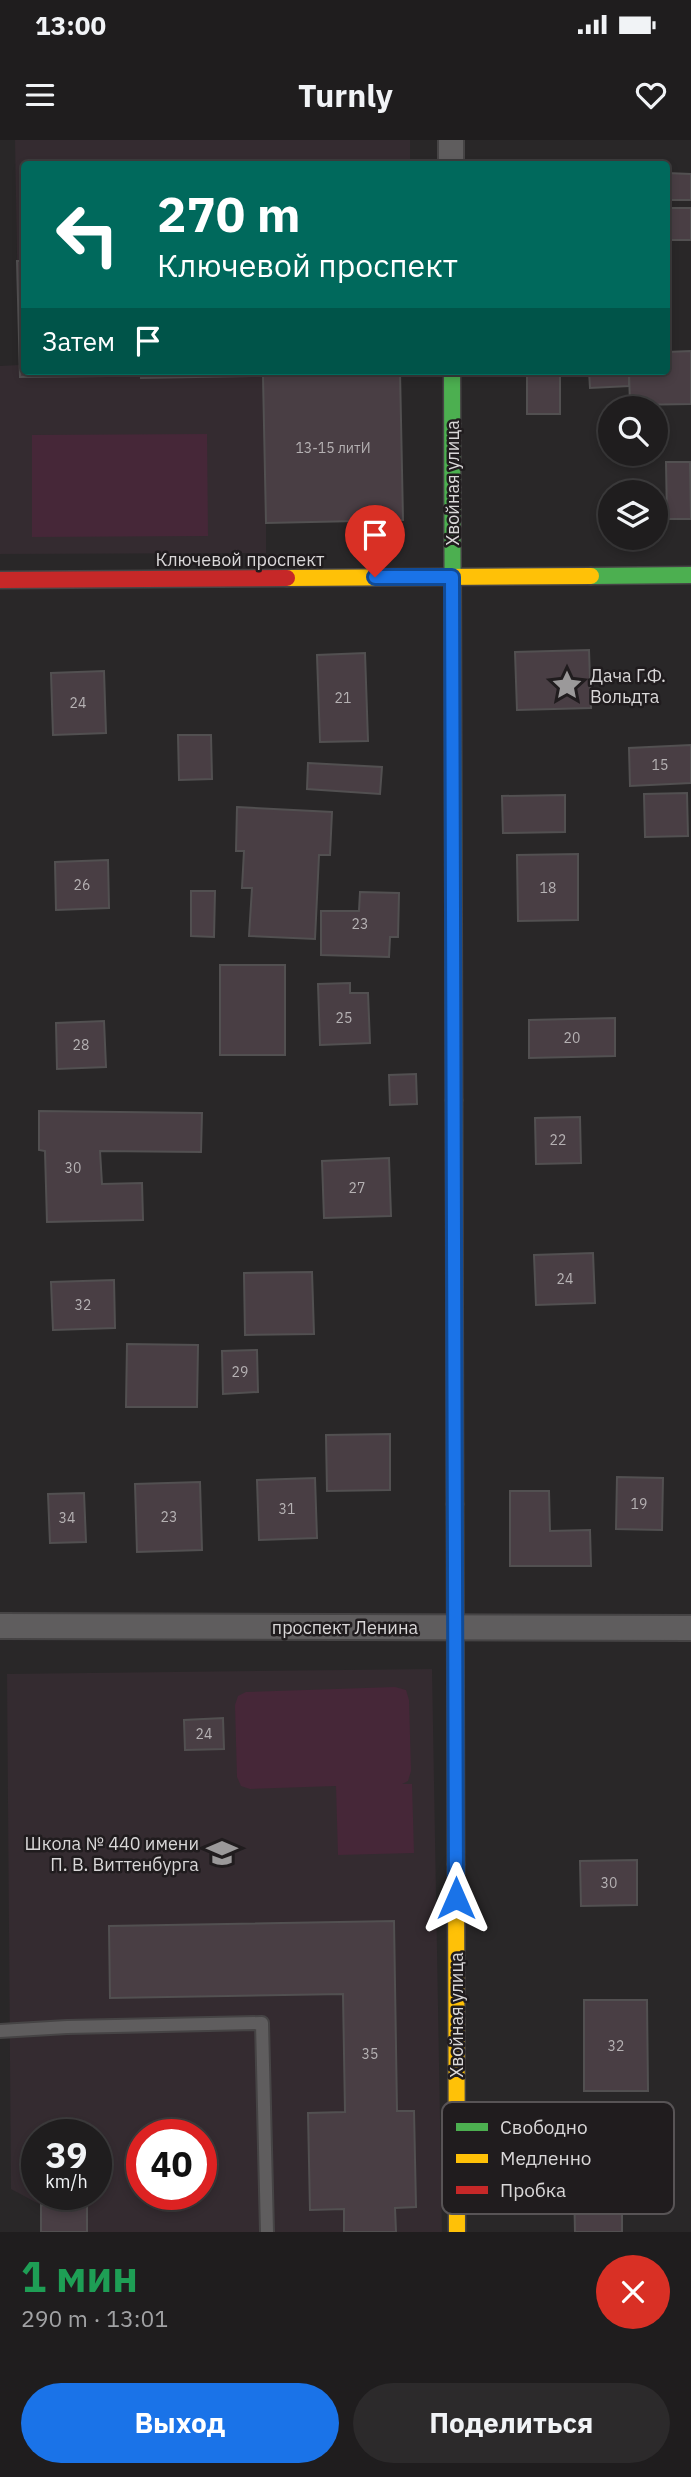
<!DOCTYPE html>
<html lang="ru">
<meta charset="utf-8">
<style>
body{margin:0;font-family:"IBM Plex Sans",sans-serif;background:#2c2a2b;color:#f1f3f6;height:100vh;display:flex;flex-direction:column;font-size:26px;white-space:nowrap}
*{box-sizing:border-box;margin:0}
p{font-size:23px;color:#a1a2a4}
.icon{flex:none;width:38px;height:38px;fill:none;stroke:currentColor;stroke-width:2;stroke-linecap:round;stroke-linejoin:round}
.map{position:relative;height:2092px;overflow:hidden}
.sheet{display:flex;flex-direction:column;background:#1f1d1e;flex:1}
.sheet>*{flex:none}
.guide{position:absolute;left:21px;top:21px;width:649px;height:214px;border-radius:7px;box-shadow:0 4px 10px #0003,0 0 0 2px #3c3b3c;background:#00695c;color:#fff;overflow:hidden}
.buttons{position:absolute;left:598px;top:256px;display:grid;gap:14px}
.buttons a{display:grid;place-items:center;width:70px;height:70px;border-radius:50%;background:#1f1d1e;box-shadow:0 4px 10px #0003,0 0 0 2px #3c3b3c;font-size:35px}
.speed{position:absolute;left:21px;top:1979px;display:flex;gap:14px;font-size:35px;font-weight:700;text-align:center}
.speed>*{display:grid;place-content:center;width:91px;height:91px;border-radius:50%;background:#1f1d1e;box-shadow:0 4px 10px #0003,0 0 0 2px #3c3b3c;line-height:1}
.speed small{font-size:18px;font-weight:400}
.speed .limit{border:10px solid #d22;background:#fff;color:#111}
.pin{position:absolute;display:grid;place-items:center;width:60px;height:60px;color:#fff;margin:-72px -30px;border-radius:50% 50% 50% 0;rotate:-45deg;box-shadow:0 0 7px #0007}
.pin .icon{rotate:45deg}
.me{position:absolute;width:77px;margin:-38px;rotate:0deg;stroke-linejoin:round;filter:drop-shadow(0 0 5px #0008)}
.turn{display:flex;align-items:center;gap:24px;height:147px;padding:0 21px;font-size:32px}
.turn .icon{width:91px;height:91px;stroke-width:2.5}
.turn b{display:block;font-size:49px;line-height:60px}
.then{display:flex;align-items:center;height:66px;padding:0 21px;background:#0003;gap:14px;font-size:26px}
.round{display:grid;place-items:center;flex:none;width:74px;height:74px;border-radius:37px;background:#2c2a2b}
.summary{display:flex;align-items:center;justify-content:space-between;height:119px;padding:0 21px}
h1{font-size:42px;font-weight:700;line-height:52px;color:#1e9e55}
.cta{display:flex;gap:14px;margin-top:auto;padding:14px 21px}
.cta a{flex:1;height:80px;border-radius:42px;background:#1a73e8;color:#fff;font-size:28px;font-weight:700;line-height:80px;text-align:center}
.cta a+a{background:#2c2a2b;color:#f1f3f6}
.status{display:flex;justify-content:space-between;align-items:center;height:49px;padding:0 35px;background:#1f1d1e;direction:ltr}
.status svg{height:19px;fill:currentColor}
header{display:flex;justify-content:space-between;align-items:center;height:91px;padding:0 21px;background:#1f1d1e;font-size:32px;font-weight:700}
.map>svg:first-child{display:block}
.built{fill:#342b30;fill-rule:evenodd}
.green{fill:#462738}
.building{fill:#493e44;stroke:#525051;stroke-width:2}
.lines{fill:none;stroke-linecap:round;stroke-linejoin:round}
.lane-casing{stroke:#464445;stroke-width:16}
.street-casing{stroke:#464445;stroke-width:28}
.fast-casing{stroke:#464445;stroke-width:19}
.slow-casing{stroke:#464445;stroke-width:19}
.jam-casing{stroke:#464445;stroke-width:19}
.lane{stroke:#5f5d5e;stroke-width:12}
.street{stroke:#5f5d5e;stroke-width:24}
.fast{stroke:#4caf50;stroke-width:16}
.slow{stroke:#ffc107;stroke-width:16}
.jam{stroke:#c62828;stroke-width:16}
.route-casing{stroke:#114b97;stroke-width:18}
.route{stroke:#1a73e8;stroke-width:12}
.labels{text-anchor:middle;dominant-baseline:central;stroke-width:5;stroke-linejoin:round;paint-order:stroke}
.number-label{font-size:14px;fill:#b5b1b3}
.street-label{font-size:18px;fill:#d9d7d8;stroke:#201c1e}
.poi-label{font-size:18px;fill:#d9d7d8;stroke:#201c1e;text-anchor:start}
.key{fill:#201c1e;stroke:#585456;stroke-width:2}
.key-label{font-size:19px;fill:#d9d7d8}
</style>
<div class="status"><b>13:00</b><svg viewBox="0 0 49 12"><path d="M0 12V9h3v3zM5 12V6h3v6zM10 12V3h3v9zM15 12V0h3v12zM26 1h20v11H26zM47 4h2v5h-2z"/></svg></div>
<header><svg class="icon" aria-label="menu" viewBox="0 0 24 24"><path d="M4 6h16M4 12h16M4 18h16"/></svg>Turnly<svg class="icon" aria-label="heart" viewBox="0 0 24 24"><path d="M12 20l-8-8c-3-5 5-10 8-4 3-6 11-1 8 4z"/></svg></header>
<div class="map">
<svg width="691" height="2092" viewBox="0 0 691 2092">
<rect width="100%" height="100%" fill="#292728"/>
<!-- built -->
<g class="built">
<path d="M 15,0 L 410,0 L 410,24 L 24,24 L 24,231 L 400,231 L 402,379 L 266,383 L 266,413 L 0,414 L 0,226 L 19,225 Z"/>
<path d="M 432,1529 L 442,2092 L 41,2092 L 41,2065 L 11,2049 L 7,1534 ZM 37,1995 L 96,1995 L 96,2054 L 37,2054 ZM 142,1995 L 201,1995 L 201,2054 L 142,2054 Z"/>
</g>
<!-- green -->
<g class="green">
<path d="M 207,294 L 208,396 L 32,397 L 32,295 Z"/>
<path d="M 395,1547 L 406,1550 L 409,1560 L 411,1631 L 408,1641 L 402,1644 L 412,1644 L 414,1713 L 338,1715 L 336,1646 L 250,1649 L 241,1646 L 237,1637 L 235,1565 L 238,1556 L 246,1552 Z"/>
</g>
<!-- building -->
<g class="building">
<path d="M 667,33 L 691,34 L 691,60 L 667,60 Z"/>
<rect x="667" y="68" width="24" height="32"/>
<path d="M 17,121 L 24,121 L 24,231 L 108,231 L 108,236 L 20,237 Z"/>
<path d="M 691,211 L 691,264 L 630,265 L 629,231 L 667,231 L 667,212 Z"/>
<path d="M 141,231 L 252,231 L 252,236 L 141,238 Z"/>
<path d="M 252,231 L 400,231 L 403,380 L 266,383 L 263,236 L 252,236 Z"/>
<rect x="527" y="231" width="33" height="43"/>
<path d="M 589,231 L 629,231 L 629,246 L 590,248 Z"/>
<path d="M 666,322 L 690,322 L 691,379 L 667,379 Z"/>
<path d="M 589,510 L 591,568 L 517,570 L 515,512 Z"/>
<path d="M 365,513 L 368,601 L 320,602 L 317,515 Z"/>
<path d="M 104,531 L 106,593 L 53,595 L 51,533 Z"/>
<path d="M 178,595 L 211,595 L 212,639 L 179,640 Z"/>
<path d="M 691,605 L 691,643 L 630,646 L 629,608 Z"/>
<path d="M 308,623 L 382,627 L 380,654 L 307,649 Z"/>
<path d="M 687,653 L 688,696 L 645,697 L 644,654 Z"/>
<path d="M 565,655 L 565,692 L 503,693 L 502,656 Z"/>
<path d="M 237,667 L 332,672 L 330,715 L 319,715 L 315,799 L 249,796 L 252,748 L 242,748 L 244,711 L 236,711 Z"/>
<path d="M 578,714 L 578,780 L 518,781 L 517,715 Z"/>
<path d="M 108,720 L 109,768 L 56,770 L 55,722 Z"/>
<path d="M 191,751 L 215,751 L 214,797 L 191,796 Z"/>
<path d="M 360,752 L 399,753 L 398,797 L 390,797 L 389,817 L 321,815 L 321,771 L 359,771 Z"/>
<rect x="220" y="825" width="65" height="90"/>
<path d="M 350,843 L 350,853 L 368,853 L 370,903 L 320,905 L 318,844 Z"/>
<path d="M 615,878 L 615,916 L 529,918 L 529,880 Z"/>
<path d="M 104,881 L 106,927 L 57,929 L 56,883 Z"/>
<path d="M 416,934 L 417,964 L 390,965 L 389,935 Z"/>
<path d="M 39,971 L 202,973 L 201,1012 L 100,1011 L 102,1044 L 142,1043 L 143,1080 L 47,1082 L 45,1011 L 39,1010 Z"/>
<path d="M 580,977 L 581,1023 L 536,1024 L 535,978 Z"/>
<path d="M 389,1018 L 391,1076 L 324,1078 L 322,1021 Z"/>
<path d="M 593,1113 L 595,1163 L 536,1165 L 534,1115 Z"/>
<path d="M 312,1132 L 314,1194 L 245,1195 L 244,1133 Z"/>
<path d="M 114,1140 L 115,1188 L 53,1190 L 51,1142 Z"/>
<path d="M 127,1204 L 198,1205 L 197,1267 L 126,1267 Z"/>
<path d="M 257,1210 L 258,1252 L 223,1254 L 222,1211 Z"/>
<path d="M 390,1294 L 390,1350 L 327,1351 L 326,1295 Z"/>
<path d="M 617,1337 L 663,1338 L 662,1390 L 616,1389 Z"/>
<path d="M 315,1338 L 317,1398 L 259,1400 L 257,1340 Z"/>
<path d="M 200,1342 L 202,1410 L 137,1412 L 135,1344 Z"/>
<path d="M 510,1351 L 549,1351 L 550,1391 L 590,1390 L 591,1426 L 510,1426 Z"/>
<path d="M 84,1353 L 86,1402 L 50,1403 L 48,1354 Z"/>
<path d="M 223,1578 L 224,1609 L 185,1610 L 184,1580 Z"/>
<path d="M 637,1720 L 637,1765 L 581,1766 L 580,1721 Z"/>
<path d="M 394,1781 L 397,1971 L 414,1971 L 416,2067 L 395,2068 L 396,2092 L 344,2092 L 344,2069 L 310,2070 L 308,1973 L 345,1972 L 343,1854 L 110,1858 L 109,1786 Z"/>
<path d="M 584,1860 L 647,1860 L 648,1951 L 584,1951 Z"/>
<path d="M 574,2045 L 622,2045 L 622,2092 L 575,2092 Z"/>
<path d="M 41,2065 L 87,2066 L 87,2092 L 41,2092 Z"/>
</g>
<g class="lines">
<!-- lane casing -->
<g class="lane-casing">
<path id="lane" d="M 0,1891 L 67,1887 L 262,1883 L 267,2092"/>
</g>
<!-- street casing -->
<g class="street-casing">
<g id="street">
<path d="M 451,0 L 451,24"/>
<path d="M 0,1486 L 691,1488"/>
</g>
</g>
<!-- fast casing -->
<g class="fast-casing">
<g id="fast">
<path d="M 452,231 L 454,960"/>
<path d="M 591,436 L 691,435"/>
<path d="M 455,1364 L 456,1724"/>
</g>
</g>
<!-- slow casing -->
<g class="slow-casing">
<g id="slow">
<path d="M 287,438 L 591,436"/>
<path d="M 454,960 L 455,1364"/>
<path d="M 456,1724 L 457,2092"/>
</g>
</g>
<!-- jam casing -->
<g class="jam-casing">
<path id="jam" d="M 0,440 L 287,438"/>
</g>
<!-- lane -->
<use href="#lane" class="lane"/>
<!-- street -->
<use href="#street" class="street"/>
<!-- fast -->
<use href="#fast" class="fast"/>
<!-- slow -->
<use href="#slow" class="slow"/>
<!-- jam -->
<use href="#jam" class="jam"/>
</g>
<g class="lines">
<!-- route casing -->
<g class="route-casing">
<path id="route" d="M 375,437 L 452,437 L 456,1758"/>
</g>
<!-- route -->
<use href="#route" class="route"/>
</g>
<!-- icons -->
<defs>
<g id="sight-bare" transform="scale(2.415)"><path d="M0-6L1.8-2.2L6-1.7L2.9 1.2L3.7 5.4L0 3.3L-3.7 5.4L-2.9 1.2L-6-1.7L-1.8-2.2Z" fill="#9b999a" stroke="#201c1e" stroke-width="2.5" paint-order="stroke"/></g>
<g id="school-bare" transform="scale(2.415)"><path d="M0-5L7-2L0 1L-7-2ZM-4 1L0 2.5L4 1V4Q0 6-4 4Z" fill="#9b999a" stroke="#201c1e" stroke-width="2.5" paint-order="stroke"/></g>
</defs>
<g fill-rule="evenodd">
<use href="#sight-bare" x="567" y="545"/>
<use href="#school-bare" x="222" y="1713"/>
</g>
<g class="labels">
<!-- number labels -->
<g class="number-label">
<text x="333" y="308">13-15 литИ</text>
<text x="343" y="558">21</text>
<text x="78" y="563">24</text>
<text x="660" y="625">15</text>
<text x="82" y="745">26</text>
<text x="548" y="748">18</text>
<text x="360" y="784">23</text>
<text x="344" y="878">25</text>
<text x="572" y="898">20</text>
<text x="81" y="905">28</text>
<text x="558" y="1000">22</text>
<text x="73" y="1028">30</text>
<text x="357" y="1048">27</text>
<text x="565" y="1139">24</text>
<text x="83" y="1165">32</text>
<text x="240" y="1232">29</text>
<text x="639" y="1364">19</text>
<text x="287" y="1369">31</text>
<text x="169" y="1377">23</text>
<text x="67" y="1378">34</text>
<text x="204" y="1594">24</text>
<text x="609" y="1743">30</text>
<text x="616" y="1906">32</text>
<text x="370" y="1914">35</text>
</g>
<!-- street labels -->
<g class="street-label">
<text transform="translate(452 343) rotate(-90)">Хвойная улица</text>
<text x="240" y="419">Ключевой проспект</text>
<text x="345" y="1487">проспект Ленина</text>
<text transform="translate(456 1875) rotate(-90)">Хвойная улица</text>
</g>
<!-- poi labels -->
<g class="poi-label">
<text x="590" y="535">Дача Г.Ф.<tspan x="590" dy="21">Вольдта</tspan></text>
<text x="199" y="1703" text-anchor="end">Школа № 440 имени<tspan x="199" dy="21">П. В. Виттенбурга</tspan></text>
</g>
</g>
<!-- legend -->
<rect x="442" y="1962" width="232" height="112" rx="10" class="key"/>
<rect x="456" y="1983" width="32" height="8" fill="#4caf50"/>
<rect x="456" y="2014" width="32" height="9" fill="#ffc107"/>
<rect x="456" y="2046" width="32" height="8" fill="#c62828"/>
<g class="key-label">
<text x="500" y="1994">Свободно</text>
<text x="500" y="2025">Медленно</text>
<text x="500" y="2057">Пробка</text>
</g>
</svg>
<div class="buttons">
<a><svg class="icon" aria-label="search" viewBox="0 0 24 24"><circle cx="10" cy="10" r="6"/><path d="M15 15l6 6"/></svg></a>
<a><svg class="icon" aria-label="layers" viewBox="0 0 24 24"><path d="M12 4l9 5-9 5-9-5zM3 14l9 5 9-5"/></svg></a>
</div>
<div class="speed"><div>39<small>km/h</small></div><div class="limit">40</div></div>
<div class="pin" style="left:375px;top:437px;background:#d93025"><svg class="icon" aria-label="arrive" viewBox="0 0 24 24"><path d="M6 21V4h12l-3 4 3 4H6"/></svg></div>
<svg class="me" style="left:456px;top:1758px" viewBox="-20 -20 40 40"><path d="M0-17L14 15 0 8-14 15z" fill="#1a73e8" stroke="#fff" stroke-width="4"/></svg>
<div class="guide">
<div class="turn"><svg class="icon" aria-label="left" viewBox="0 0 24 24"><path d="M17 20v-9H6M10 6l-5 5 5 5"/></svg><div><b>270 m</b>Ключевой проспект</div></div>
<div class="then">Затем<svg class="icon" aria-label="arrive" viewBox="0 0 24 24"><path d="M6 21V4h12l-3 4 3 4H6"/></svg></div>
</div>
</div>
<section class="sheet">
<div class="summary"><div><h1>1 мин</h1><p>290 m · 13:01</p></div><a class="round" style="background:#d93025;color:#fff"><svg class="icon" aria-label="close" viewBox="0 0 24 24"><path d="M6 6l12 12M18 6L6 18"/></svg></a></div>
<div class="cta"><a>Выход</a><a>Поделиться</a></div>
</section>
